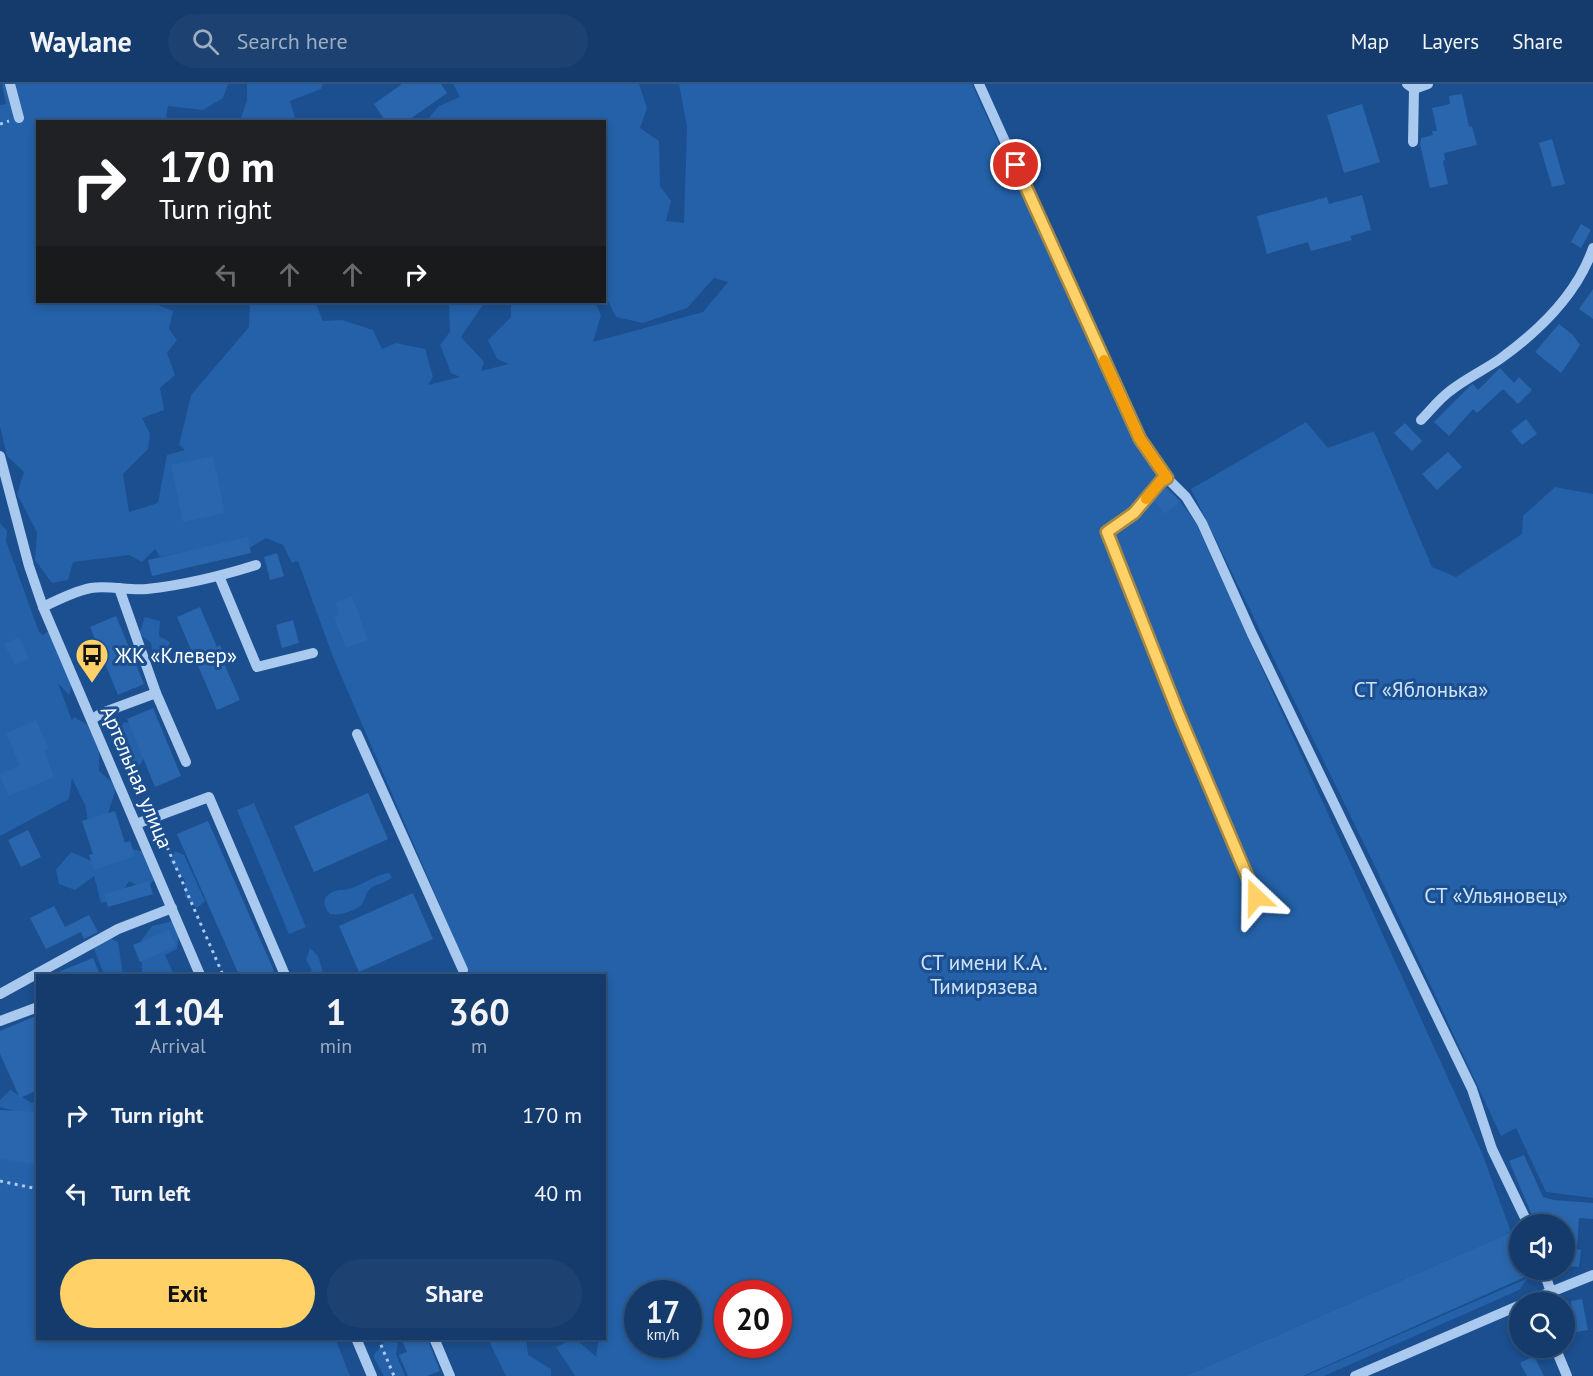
<!DOCTYPE html>
<meta charset="utf-8">
<style>
body{margin:0;font-family:"PT Sans",sans-serif;background:#1d4271;color:#f1f3f6;height:100vh;display:flex;flex-direction:column;font-size:22px;white-space:nowrap}
*{box-sizing:border-box;margin:0}
p{font-size:20px;color:#9dadc1}
.icon{flex:none;width:33px;height:33px;fill:none;stroke:currentColor;stroke-width:2;stroke-linecap:round;stroke-linejoin:round}
.map{position:relative;flex:1;overflow:hidden}
.side{position:absolute;left:36px;top:890px;width:570px;height:366px;display:flex;flex-direction:column;background:#143b6b;border-radius:0px;box-shadow:0 3px 9px #0003,0 0 0 2px #33557e}
.side>*{flex:none}
.top-card{position:absolute;left:36px;top:36px;width:570px;height:183px;border-radius:0px;box-shadow:0 3px 9px #0003,0 0 0 2px #33557e;background:#202124;color:#fff;overflow:hidden}
.fabs{position:absolute;left:1509px;top:1130px;display:grid;gap:12px}
.fabs a{display:grid;place-items:center;width:66px;height:66px;border-radius:50%;background:#143b6b;box-shadow:0 3px 9px #0003,0 0 0 2px #33557e;font-size:30px}
.speed{position:absolute;left:624px;top:1196px;display:flex;gap:12px;font-size:30px;font-weight:700;text-align:center}
.speed>*{display:grid;place-content:center;width:78px;height:78px;border-radius:50%;background:#143b6b;box-shadow:0 3px 9px #0003,0 0 0 2px #33557e;line-height:1}
.speed small{font-size:15px;font-weight:400}
.speed .limit{border:9px solid #d22;background:#fff;color:#111}
.pin{position:absolute;display:grid;place-items:center;width:51px;height:51px;color:#fff;margin:-26px;border:3px solid #fff;border-radius:50%;box-shadow:0 2px 6px #0007}
.me{position:absolute;width:66px;margin:-33px;rotate:337deg;stroke-linejoin:round;filter:drop-shadow(0 0 4px #0008)}
.turn{display:flex;align-items:center;gap:21px;height:126px;padding:0 24px;font-size:27px}
.turn .icon{width:78px;height:78px;stroke-width:2.5}
.turn b{display:block;font-size:42px;line-height:51px}
.lanes{display:flex;align-items:center;height:57px;padding:0 24px;background:#0003;justify-content:center;gap:30px;direction:ltr}
.lanes .off{opacity:.35}
.eta{display:flex;justify-content:space-evenly;align-items:center;height:102px;text-align:center}
.eta b{font-size:36px;font-weight:700;line-height:42px}
.action{display:flex;gap:12px;margin-top:auto;padding:12px 24px}
.action a{flex:1;height:69px;border-radius:36px;background:#ffd166;color:#111;font-size:24px;font-weight:700;line-height:69px;text-align:center}
.action a+a{background:#1d4271;color:#f1f3f6}
ul{padding:0;list-style:none}
li{display:flex;align-items:center;gap:18px;height:78px;padding:0 24px}
li div{flex:1}
li b{display:block;font-size:22px}
li em{font-style:normal}
header{display:flex;align-items:center;gap:36px;box-sizing:border-box;height:84px;padding:0 30px;background:#143b6b;border-bottom:2px solid #33557e}
header strong{font-size:28px}
nav{display:flex;gap:33px;margin-inline-start:auto;font-size:21px}
.search{width:420px;height:54px;background:#1d4271;display:flex;align-items:center;gap:15px;box-sizing:border-box;padding:0 21px;border-radius:33px;color:#9dadc1;font-size:22px}
.map>svg:first-child{display:block}
.green{fill:#2461a8;fill-rule:evenodd}
.building{fill:#2a66ad}
.lines{fill:none;stroke-linecap:round;stroke-linejoin:round}
.path{stroke:#a9c9ee;stroke-width:3;stroke-dasharray:3 4.5;stroke-linecap:butt}
.minor{stroke:#a9c9ee;stroke-width:10}
.route-casing{stroke:#a68842;stroke-width:15}
.route{stroke:#ffd166;stroke-width:10}
.slow{stroke:#f59e0b;stroke-width:10}
.labels{text-anchor:middle;dominant-baseline:central;stroke-width:6;stroke-linejoin:round;paint-order:stroke}
.poi-label{font-size:21px;fill:#fff;stroke:#1b4f8f;text-anchor:start}
.park-label{font-size:21px;fill:#cfe3fa;stroke:#1b4f8f}
.street-label{font-size:21px;fill:#fff;stroke:#1b4f8f}
</style>
<header>
<strong>Waylane</strong>
<div class="search"><svg class="icon" aria-label="search" viewBox="0 0 24 24"><circle cx="10" cy="10" r="6"/><path d="M15 15l6 6"/></svg>Search here</div>
<nav><a>Map</a><a>Layers</a><a>Share</a></nav>
</header>
<div class="map">
<svg width="1593" height="1292" viewBox="0 0 1593 1292">
<rect width="100%" height="100%" fill="#1b4f8f"/>
<!-- green -->
<g class="green">
<path d="M 2,0 L 228,0 L 223,14 L 203,26 L 168,22 L 166,33 L 172,37 L 38,38 L 38,218 L 153,218 L 153,219 L 173,227 L 169,245 L 177,256 L 167,269 L 175,291 L 160,304 L 164,326 L 142,334 L 150,350 L 148,365 L 123,390 L 129,428 L 158,419 L 167,371 L 185,366 L 179,361 L 191,311 L 249,243 L 250,218 L 315,218 L 323,237 L 342,236 L 373,246 L 382,265 L 396,259 L 425,265 L 433,293 L 428,301 L 460,293 L 451,289 L 440,261 L 450,248 L 449,218 L 485,218 L 461,253 L 484,278 L 481,287 L 509,280 L 497,275 L 488,256 L 511,233 L 511,218 L 595,218 L 601,231 L 593,258 L 703,228 L 728,198 L 714,194 L 687,224 L 643,239 L 616,233 L 605,211 L 608,190 L 604,182 L 604,38 L 426,37 L 439,22 L 460,13 L 453,0 L 639,0 L 647,24 L 640,44 L 659,57 L 660,102 L 671,117 L 666,137 L 684,139 L 687,42 L 679,0 L 972,0 L 1132,354 L 1161,397 L 1180,417 L 1196,439 L 1482,1069 L 1511,1148 L 1185,1292 L 575,1292 L 556,1263 L 575,1254 L 596,1273 L 599,1254 L 604,1254 L 604,891 L 470,891 L 333,573 L 298,477 L 292,479 L 283,461 L 266,454 L 246,466 L 191,469 L 188,467 L 160,473 L 155,465 L 142,478 L 129,471 L 73,478 L 68,496 L 52,499 L 35,476 L 37,448 L 17,410 L 24,388 L 7,372 L 0,342 L 0,21 L 6,20 ZM 638,1209 L 688,1209 L 688,1260 L 638,1260 ZM 728,1209 L 778,1209 L 778,1260 L 728,1260 Z"/>
<path d="M 247,0 L 323,0 L 321,5 L 290,17 L 296,37 L 240,37 L 247,16 Z"/>
<path d="M 1306,338 L 1328,364 L 1374,347 L 1432,483 L 1456,493 L 1522,450 L 1523,432 L 1555,403 L 1593,410 L 1593,1114 L 1546,1108 L 1516,1044 L 1501,1052 L 1371,774 L 1191,405 Z"/>
<path d="M 0,439 L 7,447 L 6,457 L 39,548 L 43,551 L 55,542 L 76,589 L 69,611 L 58,599 L 72,637 L 74,633 L 88,641 L 99,663 L 99,687 L 117,702 L 104,741 L 89,742 L 85,721 L 72,694 L 69,715 L 0,752 Z"/>
<path d="M 145,533 L 160,537 L 159,552 L 170,558 L 165,574 L 153,570 L 151,559 L 139,550 Z"/>
<path d="M 124,638 L 138,640 L 150,665 L 139,682 L 127,674 L 120,645 Z"/>
<path d="M 254,719 L 306,843 L 289,850 L 237,726 Z"/>
<path d="M 122,763 L 145,768 L 156,794 L 145,806 L 129,797 L 118,815 L 101,819 L 94,792 L 75,806 L 59,800 L 56,786 L 71,768 L 96,779 Z"/>
<path d="M 175,767 L 184,771 L 205,817 L 197,824 L 185,813 L 185,796 L 170,778 Z"/>
<path d="M 389,789 L 392,793 C 386,799 378,799 371,804 C 365,808 366,815 362,820 C 356,827 338,832 330,830 C 320,819 324,809 339,806 C 342,806 346,806 349,805 C 363,801 374,791 389,789 Z"/>
<path d="M 173,837 L 179,849 L 177,865 L 165,871 L 174,891 L 142,891 L 141,857 L 152,842 Z"/>
<path d="M 109,853 L 118,858 L 123,891 L 104,891 L 94,864 Z"/>
<path d="M 310,864 L 318,872 L 324,891 L 308,891 L 312,886 L 306,876 Z"/>
<path d="M 10,1006 L 32,1019 L 37,1017 L 37,1033 L 0,1023 L 0,1016 Z"/>
<path d="M 37,1071 L 38,1254 L 335,1254 L 350,1292 L 0,1292 L 0,1075 Z"/>
<path d="M 1528,1194 L 1519,1206 L 1324,1292 L 1305,1292 Z"/>
<path d="M 504,1254 L 526,1254 L 528,1271 L 551,1285 L 551,1292 L 506,1292 L 490,1259 Z"/>
<path d="M 386,1256 L 398,1259 L 396,1270 L 405,1292 L 384,1292 L 373,1272 Z"/>
</g>
<!-- building -->
<g class="building">
<path d="M 402,0 L 441,0 L 447,9 L 406,38 L 386,38 L 374,20 Z"/>
<path d="M 1462,10 L 1469,43 L 1472,42 L 1477,61 L 1444,69 L 1445,76 L 1443,77 L 1448,100 L 1430,104 L 1420,60 L 1421,54 L 1433,51 L 1432,47 L 1437,47 L 1432,24 L 1450,20 L 1449,12 Z"/>
<path d="M 1362,20 L 1380,78 L 1344,89 L 1327,31 Z"/>
<path d="M 1552,55 L 1565,100 L 1552,103 L 1539,59 Z"/>
<path d="M 1362,111 L 1371,146 L 1350,152 L 1352,156 L 1311,167 L 1308,158 L 1267,170 L 1257,132 L 1327,113 L 1329,120 Z"/>
<path d="M 1581,140 L 1591,146 L 1581,164 L 1571,158 Z"/>
<path d="M 1593,205 L 1593,235 L 1579,225 Z"/>
<path d="M 1559,240 L 1573,251 L 1580,261 L 1561,289 L 1535,268 Z"/>
<path d="M 1500,284 L 1514,299 L 1519,293 L 1532,306 L 1518,320 L 1503,305 L 1477,329 L 1473,325 L 1449,352 L 1434,338 L 1470,302 L 1473,300 L 1478,306 Z"/>
<path d="M 1526,335 L 1537,350 L 1522,361 L 1511,347 Z"/>
<path d="M 1405,339 L 1422,357 L 1412,367 L 1394,349 Z"/>
<path d="M 1448,368 L 1462,383 L 1437,406 L 1422,390 Z"/>
<path d="M 213,372 L 225,429 L 183,438 L 171,381 Z"/>
<path d="M 1166,404 L 1180,417 L 1165,430 L 1154,417 Z"/>
<path d="M 248,453 L 251,469 L 152,492 L 148,476 Z"/>
<path d="M 277,469 L 284,492 L 270,496 L 264,473 Z"/>
<path d="M 352,512 L 368,556 L 346,564 L 334,533 L 339,531 L 335,518 Z"/>
<path d="M 200,523 L 217,563 L 220,561 L 226,575 L 223,577 L 240,616 L 217,626 L 177,533 Z"/>
<path d="M 116,532 L 144,600 L 118,611 L 90,543 Z"/>
<path d="M 293,536 L 299,559 L 282,564 L 276,541 Z"/>
<path d="M 19,553 L 29,574 L 15,581 L 4,560 Z"/>
<path d="M 153,624 L 181,692 L 155,703 L 127,635 Z"/>
<path d="M 36,636 L 49,665 L 44,667 L 54,693 L 8,712 L 0,690 L 20,682 L 6,649 Z"/>
<path d="M 368,709 L 388,755 L 314,788 L 294,742 Z"/>
<path d="M 115,727 L 125,759 L 130,757 L 135,772 L 94,786 L 89,771 L 93,770 L 82,737 Z"/>
<path d="M 208,737 L 274,887 L 265,891 L 239,891 L 177,750 Z"/>
<path d="M 28,746 L 41,773 L 21,783 L 8,756 Z"/>
<path d="M 149,797 L 153,810 L 108,823 L 104,810 Z"/>
<path d="M 413,809 L 433,855 L 359,888 L 339,842 Z"/>
<path d="M 54,822 L 65,843 L 89,831 L 98,848 L 84,855 L 81,848 L 46,865 L 30,834 Z"/>
<path d="M 169,846 L 176,862 L 140,878 L 133,861 Z"/>
<path d="M 93,874 L 100,891 L 51,891 Z"/>
<path d="M 38,931 L 38,1006 L 20,1014 L 0,970 L 0,947 Z"/>
<path d="M 0,1026 L 38,1028 L 38,1080 L 0,1075 Z"/>
<path d="M 1524,1071 L 1543,1113 L 1554,1116 L 1593,1119 L 1593,1135 L 1579,1134 L 1577,1165 L 1581,1166 L 1579,1183 L 1564,1182 L 1564,1140 L 1535,1138 L 1509,1077 Z"/>
<path d="M 1511,1148 L 1520,1167 L 1520,1185 L 1536,1185 L 1536,1188 L 1303,1292 L 1185,1292 Z"/>
<path d="M 1582,1215 L 1588,1246 L 1576,1248 L 1571,1217 Z"/>
<path d="M 401,1254 L 427,1254 L 440,1287 L 427,1292 L 408,1292 L 399,1271 L 407,1268 Z"/>
<path d="M 1534,1272 L 1544,1292 L 1527,1292 L 1520,1279 Z"/>
</g>
<g class="lines">
<!-- path -->
<g class="path">
<path d="M 0,40 L 9,37"/>
<path d="M 156,744 L 161,749 L 223,891"/>
<path d="M 0,1097 L 38,1105"/>
<path d="M 378,1254 L 394,1292"/>
</g>
<!-- minor -->
<g class="minor">
<path d="M 10,0 L 19,34"/>
<path d="M 979,0 L 1140,355 L 1167,394 L 1186,413 L 1202,439 L 1252,550 L 1472,1005 L 1492,1065 L 1528,1140"/>
<path d="M 1407,0 L 1414,5 L 1428,0"/>
<path d="M 1413,58 L 1414,5"/>
<path d="M 1421,336 C 1430,327 1439,315 1450,307 C 1465,295 1484,286 1500,275 C 1539,247 1577,211 1593,164"/>
<path d="M 0,372 L 29,482 L 43,523 L 200,891"/>
<path d="M 1167,394 L 1161,397 L 1134,429 L 1107,448 L 1179,631 L 1256,813"/>
<path d="M 219,492 L 257,583 L 313,569"/>
<path d="M 119,504 L 156,609"/>
<path d="M 43,523 C 57,516 76,507 91,504 C 109,501 129,507 147,505 C 184,501 221,492 256,481"/>
<path d="M 92,635 L 102,629 L 156,609 L 186,678"/>
<path d="M 357,650 L 463,886"/>
<path d="M 136,740 L 209,713 L 285,891"/>
<path d="M 0,910 L 118,845 L 172,824"/>
<path d="M 0,937 L 38,923"/>
<path d="M 1543,1185 L 1551,1208"/>
<path d="M 1526,1218 L 1593,1191"/>
<path d="M 356,1254 L 372,1292"/>
<path d="M 434,1254 L 450,1292"/>
<path d="M 1555,1263 L 1567,1292"/>
<path d="M 1355,1292 L 1520,1221"/>
</g>
</g>
<g class="lines">
<!-- route casing -->
<g class="route-casing">
<path id="route" d="M 1016,81 L 1140,355 L 1167,394 L 1161,397 L 1134,429 L 1107,448 L 1179,631 L 1256,813"/>
</g>
<!-- route -->
<use href="#route" class="route"/>
<!-- slow -->
<path class="slow" d="M 1104,276 L 1140,355 L 1167,394 L 1161,397 L 1146,415"/>
</g>
<!-- icons -->
<defs>
<g id="bus-pin" transform="scale(1.725)"><path d="M0 17L-7.5 6A9.5 9.5 0 1 1 7.5 6Z" fill="#ffd166" stroke="#1b4f8f"/><path d="M-5-6H5V4H4V6H2V4H-2V6H-4V4H-5ZM-3.5-4V0h7V-4ZM-3.5 1.2v1.5H-2V1.2ZM2 1.2v1.5H3.5V1.2Z" fill="#111"/></g>
</defs>
<g fill-rule="evenodd">
<use href="#bus-pin" x="92" y="571"/>
</g>
<g class="labels">
<!-- poi labels -->
<g class="poi-label">
<text x="115" y="571">ЖК «Клевер»</text>
</g>
<!-- park labels -->
<g class="park-label">
<text x="1421" y="605">СТ «Яблонька»</text>
<text x="1496" y="811">СТ «Ульяновец»</text>
<text x="984" y="878">СТ имени К.А.<tspan x="984" dy="24">Тимирязева</tspan></text>
</g>
<!-- street labels -->
<g class="street-label">
<text transform="translate(137 693) rotate(67)">Артельная улица</text>
</g>
</g>
</svg>
<div class="fabs">
<a><svg class="icon" aria-label="sound" viewBox="0 0 24 24"><path d="M4 9h4l5-4v14l-5-4H4zM17 9q2 3 0 6"/></svg></a>
<a><svg class="icon" aria-label="search" viewBox="0 0 24 24"><circle cx="10" cy="10" r="6"/><path d="M15 15l6 6"/></svg></a>
</div>
<div class="speed"><div>17<small>km/h</small></div><div class="limit">20</div></div>
<div class="pin" style="left:1016px;top:81px;background:#d93025"><svg class="icon" aria-label="arrive" viewBox="0 0 24 24"><path d="M6 21V4h12l-3 4 3 4H6"/></svg></div>
<svg class="me" style="left:1256px;top:813px" viewBox="-20 -20 40 40"><path d="M0-17L14 15 0 8-14 15z" fill="#ffd166" stroke="#fff" stroke-width="4"/></svg>
<div class="top-card">
<div class="turn"><svg class="icon" aria-label="right" viewBox="0 0 24 24"><path d="M7 20v-9h11M14 6l5 5-5 5"/></svg><div><b>170 m</b>Turn right</div></div>
<div class="lanes"><svg class="icon off" aria-label="left" viewBox="0 0 24 24"><path d="M17 20v-9H6M10 6l-5 5 5 5"/></svg><svg class="icon off" aria-label="ahead" viewBox="0 0 24 24"><path d="M12 20V5M6 11l6-6 6 6"/></svg><svg class="icon off" aria-label="ahead" viewBox="0 0 24 24"><path d="M12 20V5M6 11l6-6 6 6"/></svg><svg class="icon" aria-label="right" viewBox="0 0 24 24"><path d="M7 20v-9h11M14 6l5 5-5 5"/></svg></div>
</div>
<section class="side">
<div class="eta">
<div><b>11:04</b><p>Arrival</p></div>
<div><b>1</b><p>min</p></div>
<div><b>360</b><p>m</p></div>
</div>
<ul>
<li><svg class="icon" aria-label="right" viewBox="0 0 24 24"><path d="M7 20v-9h11M14 6l5 5-5 5"/></svg><div><b>Turn right</b></div><em>170 m</em></li>
<li><svg class="icon" aria-label="left" viewBox="0 0 24 24"><path d="M17 20v-9H6M10 6l-5 5 5 5"/></svg><div><b>Turn left</b></div><em>40 m</em></li>
</ul>
<div class="action"><a>Exit</a><a>Share</a></div>
</section>
</div>
